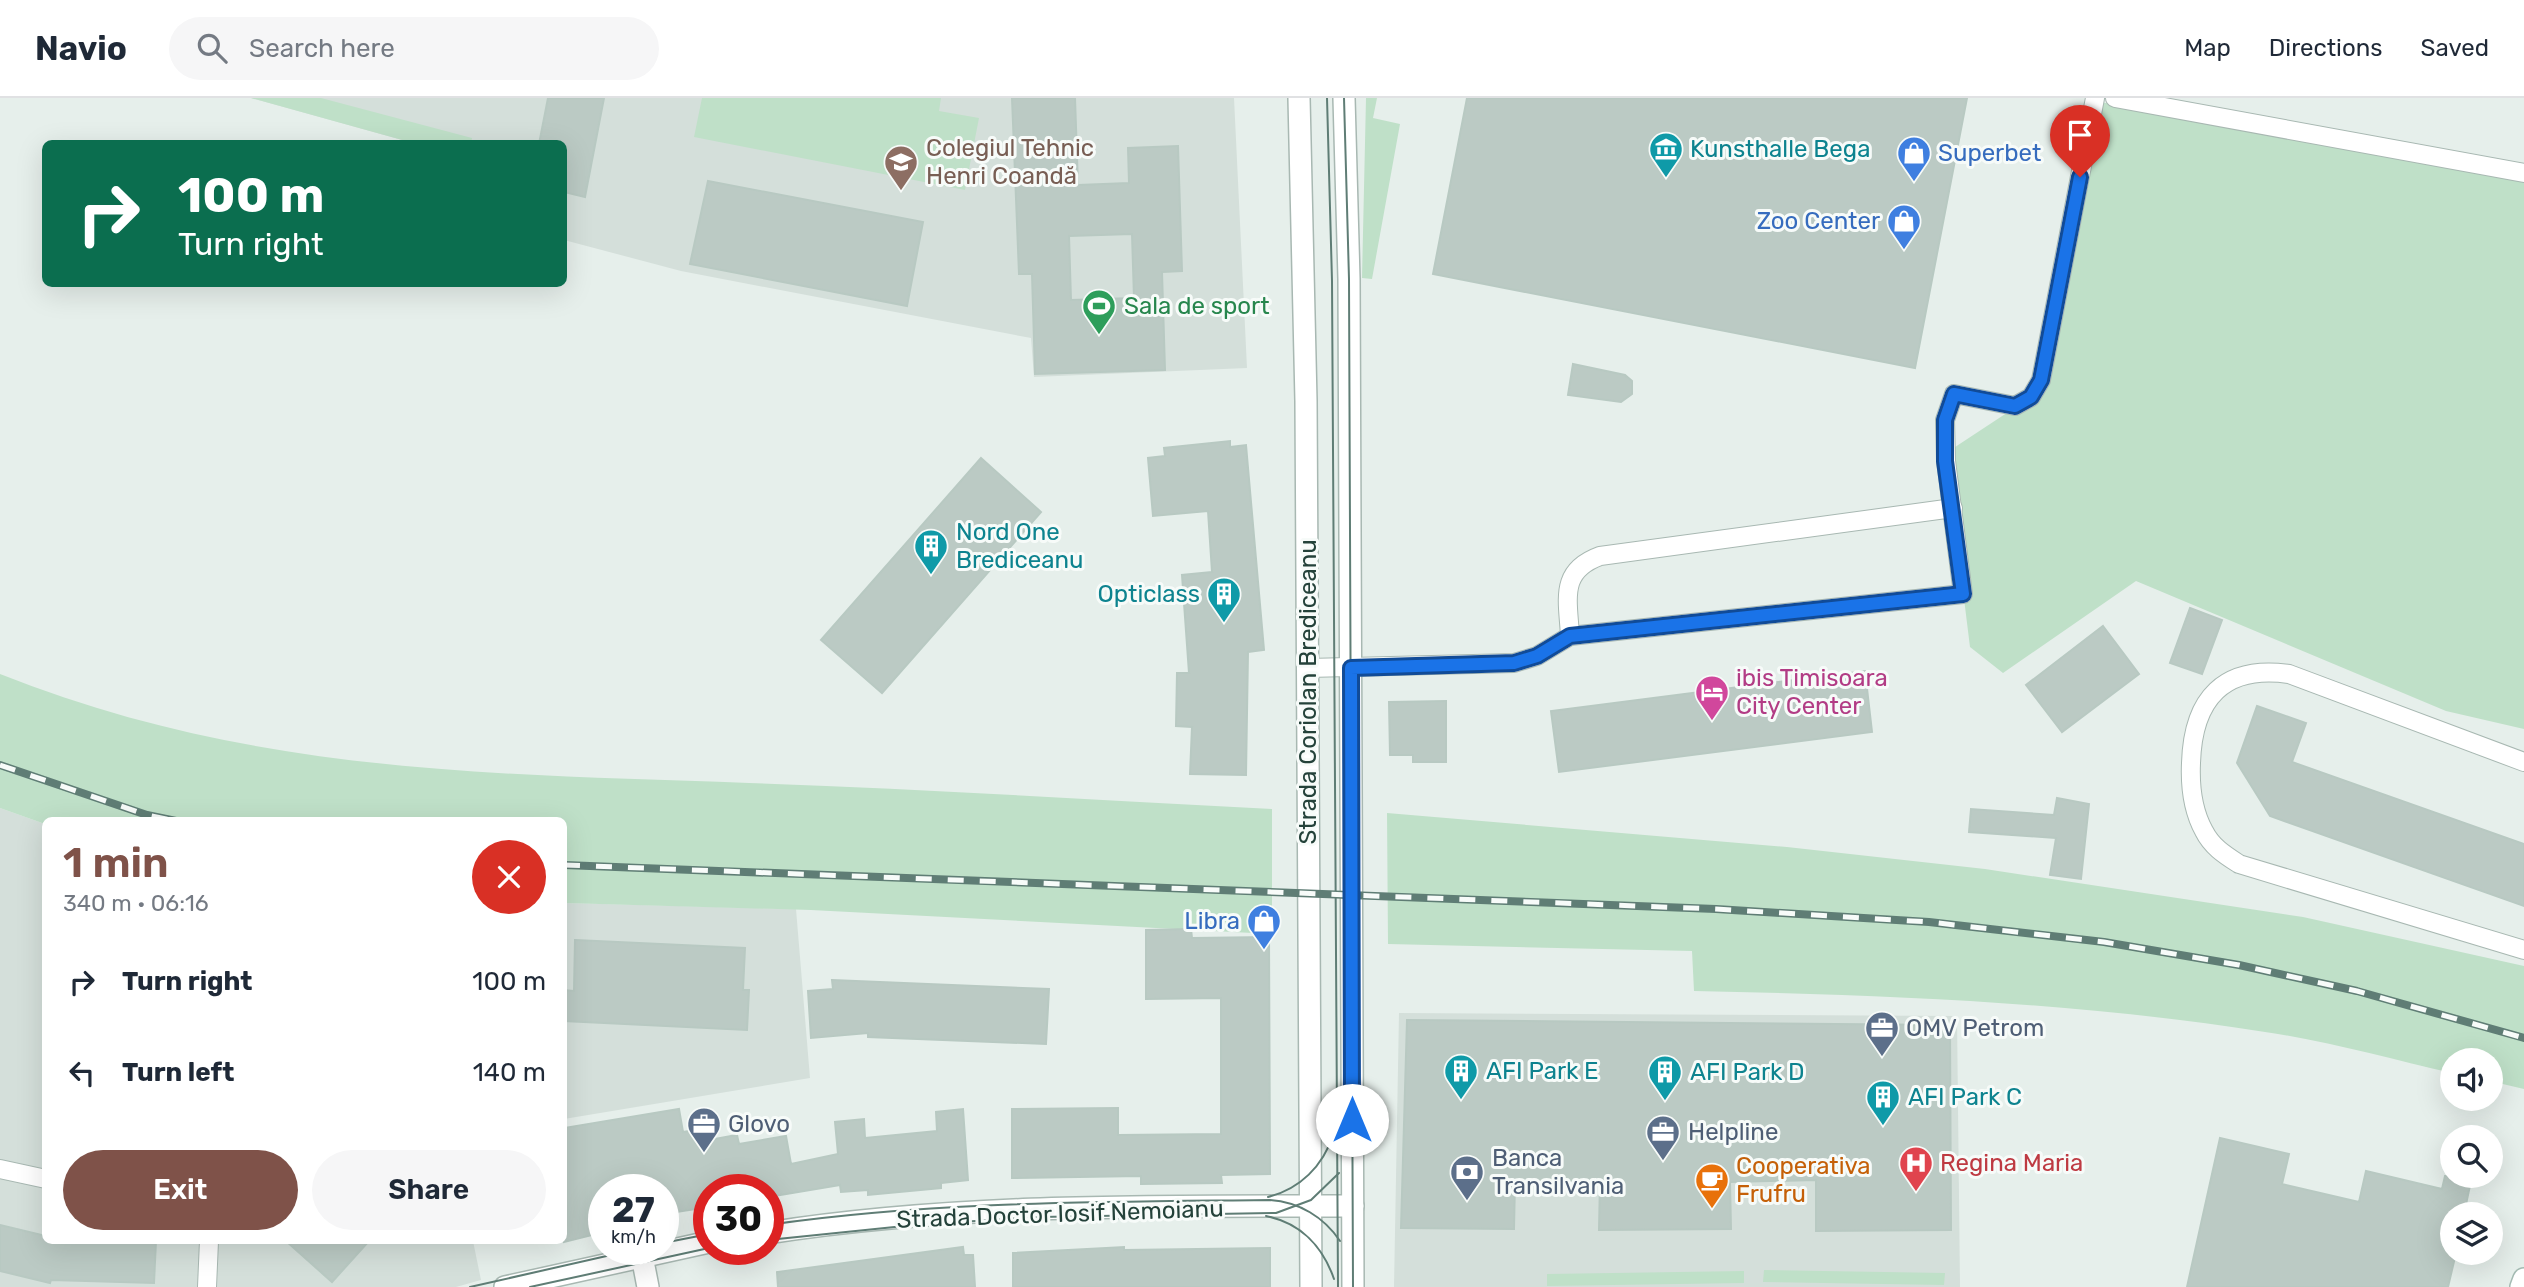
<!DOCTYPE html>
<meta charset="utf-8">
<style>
body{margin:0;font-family:Rubik,sans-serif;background:#f6f6f7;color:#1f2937;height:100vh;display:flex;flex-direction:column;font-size:26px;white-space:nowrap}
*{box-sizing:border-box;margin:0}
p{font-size:23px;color:#747a83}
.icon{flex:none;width:38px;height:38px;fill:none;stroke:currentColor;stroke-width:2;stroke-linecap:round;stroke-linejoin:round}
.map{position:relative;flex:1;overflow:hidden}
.side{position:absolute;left:42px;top:719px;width:525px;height:427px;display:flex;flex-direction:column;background:#fff;border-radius:10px;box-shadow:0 7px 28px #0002}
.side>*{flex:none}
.hud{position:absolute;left:42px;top:42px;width:525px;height:147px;border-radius:10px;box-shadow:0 7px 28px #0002;background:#0b6e4f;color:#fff;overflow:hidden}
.tools{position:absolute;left:2440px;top:950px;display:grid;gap:14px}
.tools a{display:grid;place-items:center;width:63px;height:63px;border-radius:50%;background:#fff;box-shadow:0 7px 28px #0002;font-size:35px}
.speed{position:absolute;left:588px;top:1076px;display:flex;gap:14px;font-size:35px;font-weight:700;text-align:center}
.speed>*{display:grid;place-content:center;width:91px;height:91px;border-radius:50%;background:#fff;box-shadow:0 7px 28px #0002;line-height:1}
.speed small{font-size:18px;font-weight:400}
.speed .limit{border:10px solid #d22;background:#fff;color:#111}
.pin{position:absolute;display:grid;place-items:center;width:60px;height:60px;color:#fff;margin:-72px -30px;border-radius:50% 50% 50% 0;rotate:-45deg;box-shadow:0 0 7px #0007}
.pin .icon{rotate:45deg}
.me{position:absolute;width:77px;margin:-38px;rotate:0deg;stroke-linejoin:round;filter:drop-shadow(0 0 5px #0008)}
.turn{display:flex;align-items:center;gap:24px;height:147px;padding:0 21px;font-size:32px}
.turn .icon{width:91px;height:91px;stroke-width:2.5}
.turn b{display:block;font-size:49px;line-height:60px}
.round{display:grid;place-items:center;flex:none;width:74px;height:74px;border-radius:37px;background:#f6f6f7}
.headline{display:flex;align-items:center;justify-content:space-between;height:119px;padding:0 21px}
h1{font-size:42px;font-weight:600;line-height:52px;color:#7f5249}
.button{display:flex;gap:14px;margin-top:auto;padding:14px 21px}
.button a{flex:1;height:80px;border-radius:42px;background:#7f5249;color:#fff;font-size:28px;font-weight:600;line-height:80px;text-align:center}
.button a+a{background:#f6f6f7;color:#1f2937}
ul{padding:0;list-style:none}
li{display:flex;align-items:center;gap:21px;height:91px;padding:0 21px}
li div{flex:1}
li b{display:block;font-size:26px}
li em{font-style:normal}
header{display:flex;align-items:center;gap:42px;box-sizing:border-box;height:98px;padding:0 35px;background:#fff;border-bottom:2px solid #e0e1e3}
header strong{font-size:33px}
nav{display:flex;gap:38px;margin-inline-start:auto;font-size:24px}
.search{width:490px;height:63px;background:#f6f6f7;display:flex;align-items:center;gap:18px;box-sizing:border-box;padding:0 24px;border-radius:38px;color:#747a83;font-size:26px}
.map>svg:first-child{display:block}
.built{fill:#d4dfda}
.green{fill:#bfe0c8}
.building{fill:#bbcac4;stroke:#b8c9c2;stroke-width:2;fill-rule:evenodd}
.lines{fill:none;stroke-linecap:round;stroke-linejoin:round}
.service-casing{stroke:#a8b8b2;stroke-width:20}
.minor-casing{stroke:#a8b8b2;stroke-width:24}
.tertiary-casing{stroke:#a8b8b2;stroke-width:24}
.secondary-casing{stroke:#a4bbb3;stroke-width:24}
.service{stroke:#fff;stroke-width:18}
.minor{stroke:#fff;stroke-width:21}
.tertiary{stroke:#fff;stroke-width:21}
.secondary{stroke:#fff;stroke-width:21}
.tram{stroke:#5f7d75;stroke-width:2}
.rail-casing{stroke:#5f7d75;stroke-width:8}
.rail{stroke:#f7fbf9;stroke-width:5;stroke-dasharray:16;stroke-linecap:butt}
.route-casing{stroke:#114b97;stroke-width:18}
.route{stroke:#1a73e8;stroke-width:12}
.labels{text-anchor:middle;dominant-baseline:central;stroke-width:6;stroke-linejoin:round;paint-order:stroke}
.education-label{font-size:24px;fill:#785e54;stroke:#f7fbf9;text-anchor:start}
.culture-label{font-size:24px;fill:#0d838f;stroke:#f7fbf9;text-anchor:start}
.shop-label{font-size:24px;fill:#366cbe;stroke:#f7fbf9;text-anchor:end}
.leisure-label{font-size:24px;fill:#27864d;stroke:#f7fbf9;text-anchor:start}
.hotel-label{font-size:24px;fill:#b23c85;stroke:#f7fbf9;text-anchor:start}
.street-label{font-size:24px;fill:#24423a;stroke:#f7fbf9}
.service-label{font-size:24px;fill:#4e5e75;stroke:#f7fbf9;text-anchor:start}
.health-label{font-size:24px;fill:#be3a42;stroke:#f7fbf9;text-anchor:start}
.food-label{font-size:24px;fill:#c56008;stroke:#f7fbf9;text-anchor:start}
</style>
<header>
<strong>Navio</strong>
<div class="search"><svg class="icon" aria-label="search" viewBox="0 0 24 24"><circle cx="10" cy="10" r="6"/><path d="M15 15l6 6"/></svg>Search here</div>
<nav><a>Map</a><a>Directions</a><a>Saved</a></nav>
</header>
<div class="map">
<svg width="2524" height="1189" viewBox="0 0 2524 1189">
<rect width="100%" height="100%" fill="#e6efeb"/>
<!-- built -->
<g class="built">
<path d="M 251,0 L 1234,0 L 1247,270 L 1034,279 L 1031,240 L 681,173 L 564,142 L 564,46 L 413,45 Z"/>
<path d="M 0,710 L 45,726 L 46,1143 L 473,1143 L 481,1182 L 456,1189 L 0,1189 Z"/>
<path d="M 564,805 L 796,811 L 810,980 L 564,1021 Z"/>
<path d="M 1399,915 L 1957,918 L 1960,1189 L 1394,1189 Z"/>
</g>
<!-- green -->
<g class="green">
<path d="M 251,0 L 321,0 L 472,40 L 471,45 L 413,45 Z"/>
<path d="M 702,0 L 941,0 L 939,13 L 979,20 L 965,92 L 694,39 Z"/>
<path d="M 1366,0 L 1377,0 L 1373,20 L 1400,26 L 1372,181 L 1362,180 Z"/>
<path d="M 2095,3 L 2524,84 L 2524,631 L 2446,613 L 2136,483 L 2003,575 L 1970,549 L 1946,355 L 2031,299 Z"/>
<path d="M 0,576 C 248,675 487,676 749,685 C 924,691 1098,702 1272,711 L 1272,836 L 811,812 L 564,805 L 564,723 L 46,723 L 45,726 L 0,710 Z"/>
<path d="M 1387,715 L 1787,749 L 1985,771 L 2303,819 L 2524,868 L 2524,991 L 2490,983 L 2490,962 L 2452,962 L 2452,975 C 2390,961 2328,943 2265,934 C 2076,904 1885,897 1694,893 L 1692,853 L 1388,846 Z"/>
<path d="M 1764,1172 L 1945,1175 L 1944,1187 L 1763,1184 Z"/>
<path d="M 1744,1173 L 1744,1185 L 1547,1188 L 1547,1176 Z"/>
</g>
<!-- building -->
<g class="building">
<path d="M 548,0 L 604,0 L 585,99 L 564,94 L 564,46 L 539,46 Z"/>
<path d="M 1012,0 L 1075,0 L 1078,87 L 1129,85 L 1128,50 L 1178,48 L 1182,173 L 1162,174 L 1165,272 L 1035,276 L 1032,176 L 1019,176 ZM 1132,136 L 1134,200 L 1071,202 L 1069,138 Z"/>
<path d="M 1467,0 L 1967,0 L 1915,270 L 1433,176 Z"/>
<path d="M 708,83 L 923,124 L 907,208 L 690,166 Z"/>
<path d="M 1573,266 L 1625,277 L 1632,283 L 1632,296 L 1621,304 L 1568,297 Z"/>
<path d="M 1230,343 L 1230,349 L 1246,347 L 1264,552 L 1248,554 L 1246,677 L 1190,676 L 1192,629 L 1176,628 L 1177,575 L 1189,575 L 1182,477 L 1212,474 L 1208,413 L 1153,418 L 1148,360 L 1165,358 L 1164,350 Z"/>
<path d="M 981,360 L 1041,414 L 882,595 L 821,542 Z"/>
<path d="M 2190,510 L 2222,522 L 2202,576 L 2170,565 Z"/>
<path d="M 2103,528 L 2139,576 L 2062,634 L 2026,587 Z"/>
<path d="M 1865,573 L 1872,634 L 1559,674 L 1551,613 Z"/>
<path d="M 1446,603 L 1446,664 L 1413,664 L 1413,657 L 1390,657 L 1389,604 Z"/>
<path d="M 2257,608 L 2306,625 L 2292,664 L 2524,746 L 2524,808 L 2270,718 L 2237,665 Z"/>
<path d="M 2057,700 L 2089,706 L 2081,781 L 2050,777 L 2056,740 L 1969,734 L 1971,711 L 2054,717 Z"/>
<path d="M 1191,831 L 1192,840 L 1269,839 L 1270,1076 L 1221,1077 L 1222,1085 L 1141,1086 L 1141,1078 L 1012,1080 L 1012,1011 L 1118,1010 L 1118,1037 L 1221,1036 L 1221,900 L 1146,901 L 1146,832 Z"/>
<path d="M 575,842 L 745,850 L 743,892 L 749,892 L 747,932 L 564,923 L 564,892 L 574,893 Z"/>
<path d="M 832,882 L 1049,891 L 1046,946 L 868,939 L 868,935 L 811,940 L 808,893 L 833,891 Z"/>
<path d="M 1407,922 L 1950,927 L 1951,1132 L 1816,1133 L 1816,1082 L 1730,1084 L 1731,1131 L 1599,1132 L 1600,1083 L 1515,1083 L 1514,1131 L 1401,1130 Z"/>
<path d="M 679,1011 L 683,1034 L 702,1031 L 704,1043 L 737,1037 L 739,1046 L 786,1038 L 791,1066 L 838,1056 L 835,1024 L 864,1021 L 865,1040 L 937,1033 L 936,1014 L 963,1011 L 968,1082 L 941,1085 L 941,1090 L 868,1097 L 868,1092 L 841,1094 L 840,1087 L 768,1099 L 768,1092 L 709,1092 L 709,1109 L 663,1116 L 663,1092 L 604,1092 L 604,1134 L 564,1144 L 564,1030 Z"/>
<path d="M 2220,1040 L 2289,1056 L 2282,1086 L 2359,1104 L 2366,1073 L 2442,1091 L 2445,1078 L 2472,1078 L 2464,1116 L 2452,1116 L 2452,1155 L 2456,1155 L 2448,1189 L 2187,1189 Z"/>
<path d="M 0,1127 L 46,1138 L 46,1143 L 156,1143 L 154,1185 L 51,1182 L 50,1185 L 0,1173 Z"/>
<path d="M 286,1143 L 369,1143 L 332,1184 Z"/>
<path d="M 963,1149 L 964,1157 L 973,1157 L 975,1189 L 778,1189 L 777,1174 Z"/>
<path d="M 1124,1149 L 1124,1152 L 1270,1150 L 1270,1189 L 1013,1189 L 1013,1155 Z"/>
</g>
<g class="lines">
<!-- service casing -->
<g class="service-casing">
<g id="service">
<path d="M 2115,0 L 2524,75"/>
<path d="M 1570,538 C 1568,501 1559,473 1600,458 L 1953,410"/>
<path d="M 1308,570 L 1514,565 L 1537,558 L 1570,538 L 1963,496 L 1946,363 L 1945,322 L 1954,296 L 2015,308 L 2031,299 L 2041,282 L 2095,0"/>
<path d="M 2524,664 L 2289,576 C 2224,567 2193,600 2191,665 C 2190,687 2193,713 2204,733 C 2212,749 2225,757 2239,766 L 2524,852"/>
<path d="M 0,1071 L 46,1081"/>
<path d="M 207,1189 L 209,1143"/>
</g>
</g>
<!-- minor casing -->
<g class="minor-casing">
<g id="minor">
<path d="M 1344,0 L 1349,181 L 1353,1189"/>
<path d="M 1311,1108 L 1353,1108"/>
<path d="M 642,1158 L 648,1189"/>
</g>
</g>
<!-- tertiary casing -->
<g class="tertiary-casing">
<g id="tertiary">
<path d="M 1299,0 L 1306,303 L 1311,1189"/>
<path d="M 768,1135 C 947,1107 1131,1108 1311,1108"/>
<path d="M 505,1189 L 709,1144"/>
</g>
</g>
<!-- secondary casing -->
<g class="secondary-casing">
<path id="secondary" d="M 2521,1189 L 2524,1181"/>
</g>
<!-- service -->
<use href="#service" class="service"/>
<!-- minor -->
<use href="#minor" class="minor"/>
<!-- tertiary -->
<use href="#tertiary" class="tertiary"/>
<!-- secondary -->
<use href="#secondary" class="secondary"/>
<!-- tram -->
<g class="tram">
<path d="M 1327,0 L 1332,183 L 1338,1189"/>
<path d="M 1344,0 L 1349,181 L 1353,1189"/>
<path d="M 1268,1099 C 1300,1091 1323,1068 1333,1037"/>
<path d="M 1266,1118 C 1301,1125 1323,1149 1334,1181"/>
<path d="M 768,1127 C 934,1103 1103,1104 1270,1102 C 1299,1104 1324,1119 1340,1143"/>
<path d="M 768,1142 L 914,1127 L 1039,1119 L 1276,1115 L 1311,1102 L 1339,1075"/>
<path d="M 663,1145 L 709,1136"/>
<path d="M 470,1189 L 633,1152"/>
<path d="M 530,1189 L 709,1150"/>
</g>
<!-- rail casing -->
<g class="rail-casing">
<g id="rail">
<path d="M 0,667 L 147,717 L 176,723"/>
<path d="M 564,767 L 1716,811 L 1929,824 L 2104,844 L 2239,867 L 2357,893 L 2524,940"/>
</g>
</g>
<!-- rail -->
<use href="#rail" class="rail"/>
</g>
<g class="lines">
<!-- route casing -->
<g class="route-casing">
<path id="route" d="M 1352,1022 L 1351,570 L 1514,565 L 1537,558 L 1570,538 L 1963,496 L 1945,363 L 1945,322 L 1954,296 L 2015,308 L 2031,299 L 2041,282 L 2080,79"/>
</g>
<!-- route -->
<use href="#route" class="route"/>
</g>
<!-- icons -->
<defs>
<g id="museum-pin" transform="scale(1.75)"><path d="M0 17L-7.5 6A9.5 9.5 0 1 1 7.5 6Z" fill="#0f9aa8" stroke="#f7fbf9"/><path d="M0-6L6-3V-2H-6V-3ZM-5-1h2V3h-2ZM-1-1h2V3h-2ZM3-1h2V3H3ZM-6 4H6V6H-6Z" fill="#fff"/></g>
<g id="shop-pin" transform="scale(1.75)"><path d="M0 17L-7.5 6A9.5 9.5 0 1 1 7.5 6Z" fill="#3f7fe0" stroke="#f7fbf9"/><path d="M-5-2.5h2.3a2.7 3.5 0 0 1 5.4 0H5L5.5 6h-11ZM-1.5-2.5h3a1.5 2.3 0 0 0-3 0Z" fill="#fff"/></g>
<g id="school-pin" transform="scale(1.75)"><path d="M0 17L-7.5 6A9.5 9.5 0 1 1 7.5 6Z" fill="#8d6e63" stroke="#f7fbf9"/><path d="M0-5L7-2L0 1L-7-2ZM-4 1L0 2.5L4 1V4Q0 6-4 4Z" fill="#fff"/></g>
<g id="stadium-pin" transform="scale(1.75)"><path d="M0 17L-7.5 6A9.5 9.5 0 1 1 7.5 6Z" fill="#2e9e5b" stroke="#f7fbf9"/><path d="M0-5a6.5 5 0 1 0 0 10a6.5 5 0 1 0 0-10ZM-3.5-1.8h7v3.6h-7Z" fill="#fff"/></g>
<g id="building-pin" transform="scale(1.75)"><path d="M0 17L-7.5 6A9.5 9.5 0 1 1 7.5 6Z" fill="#0f9aa8" stroke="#f7fbf9"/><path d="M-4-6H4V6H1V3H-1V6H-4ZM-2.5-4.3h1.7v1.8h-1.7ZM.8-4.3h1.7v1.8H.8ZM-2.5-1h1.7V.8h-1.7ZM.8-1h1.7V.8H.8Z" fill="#fff"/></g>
<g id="hotel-pin" transform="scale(1.75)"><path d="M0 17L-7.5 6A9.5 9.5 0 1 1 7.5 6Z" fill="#d1479c" stroke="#f7fbf9"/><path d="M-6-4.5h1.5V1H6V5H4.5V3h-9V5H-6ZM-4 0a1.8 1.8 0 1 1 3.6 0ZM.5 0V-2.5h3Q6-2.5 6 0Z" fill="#fff"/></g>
<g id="office-pin" transform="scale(1.75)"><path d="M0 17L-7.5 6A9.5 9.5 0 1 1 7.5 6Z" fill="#5c6f8a" stroke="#f7fbf9"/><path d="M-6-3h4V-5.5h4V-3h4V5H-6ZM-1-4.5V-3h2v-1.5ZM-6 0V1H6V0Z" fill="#fff"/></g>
<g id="hospital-pin" transform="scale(1.75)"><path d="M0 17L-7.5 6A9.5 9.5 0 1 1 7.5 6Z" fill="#e0444e" stroke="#f7fbf9"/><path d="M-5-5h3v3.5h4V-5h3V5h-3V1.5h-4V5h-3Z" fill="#fff"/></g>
<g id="bank-pin" transform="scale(1.75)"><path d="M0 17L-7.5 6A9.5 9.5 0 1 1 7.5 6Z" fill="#5c6f8a" stroke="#f7fbf9"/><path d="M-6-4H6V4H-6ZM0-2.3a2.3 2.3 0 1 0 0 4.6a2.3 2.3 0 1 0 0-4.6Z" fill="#fff"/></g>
<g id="cafe-pin" transform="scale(1.75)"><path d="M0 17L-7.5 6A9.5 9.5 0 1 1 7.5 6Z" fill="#e8710a" stroke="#f7fbf9"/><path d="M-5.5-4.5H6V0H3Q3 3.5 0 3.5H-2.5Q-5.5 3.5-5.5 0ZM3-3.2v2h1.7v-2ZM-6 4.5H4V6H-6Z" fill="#fff"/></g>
</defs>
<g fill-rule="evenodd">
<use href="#museum-pin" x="1666" y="51"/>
<use href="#shop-pin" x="1914" y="55"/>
<use href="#school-pin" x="901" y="64"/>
<use href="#shop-pin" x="1904" y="123"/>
<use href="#stadium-pin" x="1099" y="208"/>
<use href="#building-pin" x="931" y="448"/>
<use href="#building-pin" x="1224" y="496"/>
<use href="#hotel-pin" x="1712" y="594"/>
<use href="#shop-pin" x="1264" y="823"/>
<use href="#office-pin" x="1882" y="930"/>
<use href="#building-pin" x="1461" y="973"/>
<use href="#building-pin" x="1665" y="974"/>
<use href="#building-pin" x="1883" y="999"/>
<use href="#office-pin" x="704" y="1026"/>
<use href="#office-pin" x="1663" y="1034"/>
<use href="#hospital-pin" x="1916" y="1065"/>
<use href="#bank-pin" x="1467" y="1074"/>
<use href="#cafe-pin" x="1712" y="1082"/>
</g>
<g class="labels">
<!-- education labels -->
<g class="education-label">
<text x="926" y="50">Colegiul Tehnic<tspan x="926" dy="28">Henri Coandă</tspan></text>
</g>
<!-- culture labels -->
<g class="culture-label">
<text x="1690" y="51">Kunsthalle Bega</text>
<text x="956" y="434">Nord One<tspan x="956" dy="28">Brediceanu</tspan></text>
<text x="1200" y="496" text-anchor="end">Opticlass</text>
<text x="1486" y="973">AFI Park E</text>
<text x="1690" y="974">AFI Park D</text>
<text x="1908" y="999">AFI Park C</text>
</g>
<!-- shop labels -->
<g class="shop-label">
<text x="1938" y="55" text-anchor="start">Superbet</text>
<text x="1880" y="123">Zoo Center</text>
<text x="1240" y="823">Libra</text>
</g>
<!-- leisure labels -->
<g class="leisure-label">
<text x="1124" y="208">Sala de sport</text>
</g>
<!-- hotel labels -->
<g class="hotel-label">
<text x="1736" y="580">ibis Timisoara<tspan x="1736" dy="28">City Center</tspan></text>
</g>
<!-- street labels -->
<g class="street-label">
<text transform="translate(1308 594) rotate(-90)">Strada Coriolan Brediceanu</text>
<text transform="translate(1060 1116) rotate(-2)">Strada Doctor Iosif Nemoianu</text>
</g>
<!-- service labels -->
<g class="service-label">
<text x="1906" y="930">OMV Petrom</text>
<text x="728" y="1026">Glovo</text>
<text x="1688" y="1034">Helpline</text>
<text x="1492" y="1060">Banca<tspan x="1492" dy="28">Transilvania</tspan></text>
</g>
<!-- health labels -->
<g class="health-label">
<text x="1940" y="1065">Regina Maria</text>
</g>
<!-- food labels -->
<g class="food-label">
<text x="1736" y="1068">Cooperativa<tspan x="1736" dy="28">Frufru</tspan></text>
</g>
</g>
</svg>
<div class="tools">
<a><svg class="icon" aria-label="sound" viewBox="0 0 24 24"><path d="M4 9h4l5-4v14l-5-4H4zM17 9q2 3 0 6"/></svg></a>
<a><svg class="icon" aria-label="search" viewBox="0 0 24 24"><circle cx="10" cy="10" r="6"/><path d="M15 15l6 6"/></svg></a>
<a><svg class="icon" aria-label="layers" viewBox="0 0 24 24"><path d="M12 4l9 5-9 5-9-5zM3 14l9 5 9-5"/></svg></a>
</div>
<div class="speed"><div>27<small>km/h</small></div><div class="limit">30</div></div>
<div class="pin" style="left:2080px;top:79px;background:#d93025"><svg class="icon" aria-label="arrive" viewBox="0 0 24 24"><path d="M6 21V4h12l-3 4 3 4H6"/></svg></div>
<svg class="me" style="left:1352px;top:1022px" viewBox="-20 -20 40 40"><circle r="19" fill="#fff"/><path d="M0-13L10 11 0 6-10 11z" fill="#1a73e8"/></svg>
<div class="hud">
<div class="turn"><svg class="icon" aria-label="right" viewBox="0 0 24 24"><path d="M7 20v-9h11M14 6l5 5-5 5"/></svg><div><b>100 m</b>Turn right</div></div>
</div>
<section class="side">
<div class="headline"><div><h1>1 min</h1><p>340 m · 06:16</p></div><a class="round" style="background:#d93025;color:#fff"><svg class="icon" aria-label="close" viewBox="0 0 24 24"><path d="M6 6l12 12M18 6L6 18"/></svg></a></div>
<ul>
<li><svg class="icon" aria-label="right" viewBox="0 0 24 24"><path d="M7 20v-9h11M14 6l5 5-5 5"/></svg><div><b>Turn right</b></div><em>100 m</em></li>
<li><svg class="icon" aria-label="left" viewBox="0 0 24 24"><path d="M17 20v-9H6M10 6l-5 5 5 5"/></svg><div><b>Turn left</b></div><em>140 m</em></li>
</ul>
<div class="button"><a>Exit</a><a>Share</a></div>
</section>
</div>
